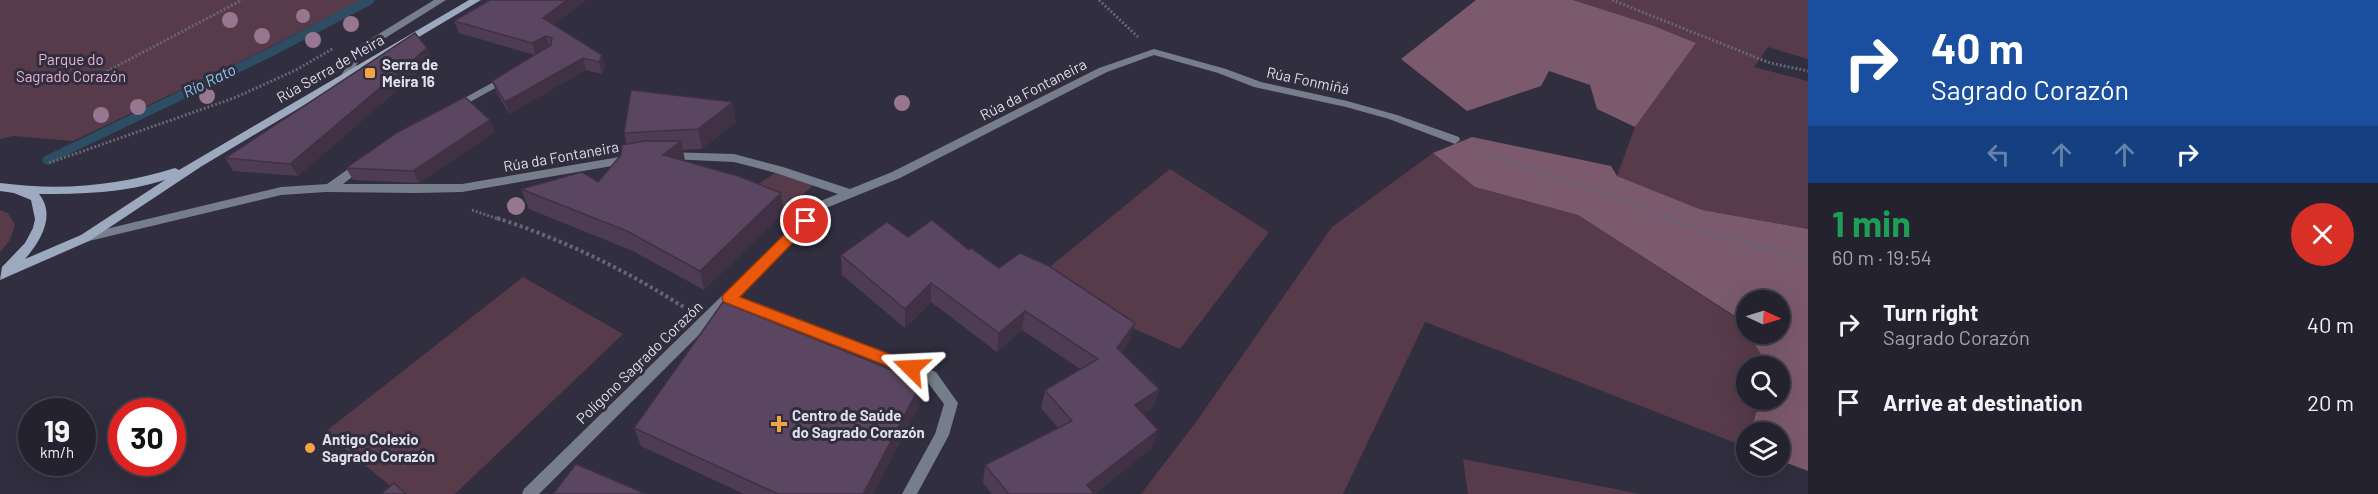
<!DOCTYPE html>
<meta charset="utf-8">
<style>
body{margin:0;font-family:Barlow,sans-serif;background:#302f3b;color:#f1f3f6;height:100vh;display:flex;flex-direction:column;font-size:22px;white-space:nowrap}
*{box-sizing:border-box;margin:0}
p{font-size:20px;color:#a3a4aa}
.icon{flex:none;width:33px;height:33px;fill:none;stroke:currentColor;stroke-width:2;stroke-linecap:round;stroke-linejoin:round}
.map{position:relative;flex:1;overflow:hidden}
.details{display:flex;flex-direction:column;background:#24222f;width:570px}
.details>*{flex:none}
.banner{background:#1a4fa0;color:#fff;overflow:hidden}
.needle{width:39px;rotate:94deg}
.fabs{position:absolute;left:1736px;top:290px;display:grid;gap:12px}
.fabs a{display:grid;place-items:center;width:54px;height:54px;border-radius:50%;background:#24222f;box-shadow:0 6px 24px #0002,0 0 0 2px #413f4b;font-size:30px}
.speed{position:absolute;left:18px;top:398px;display:flex;gap:12px;font-size:30px;font-weight:700;text-align:center}
.speed>*{display:grid;place-content:center;width:78px;height:78px;border-radius:50%;background:#24222f;box-shadow:0 6px 24px #0002,0 0 0 2px #413f4b;line-height:1}
.speed small{font-size:15px;font-weight:400}
.speed .limit{border:9px solid #d22;background:#fff;color:#111}
.pin{position:absolute;display:grid;place-items:center;width:51px;height:51px;color:#fff;margin:-26px;border:3px solid #fff;border-radius:50%;box-shadow:0 2px 6px #0007}
.me{position:absolute;width:66px;margin:-33px;rotate:291deg;stroke-linejoin:round;filter:drop-shadow(0 0 4px #0008)}
.turn{display:flex;align-items:center;gap:21px;height:126px;padding:0 24px;font-size:27px}
.turn .icon{width:78px;height:78px;stroke-width:2.5}
.turn b{display:block;font-size:42px;line-height:51px}
.lanes{display:flex;align-items:center;height:57px;padding:0 24px;background:#0003;justify-content:center;gap:30px;direction:ltr}
.lanes .off{opacity:.35}
.round{display:grid;place-items:center;flex:none;width:63px;height:63px;border-radius:32px;background:#302f3b}
.headline{display:flex;align-items:center;justify-content:space-between;height:102px;padding:0 24px}
h1{font-size:36px;font-weight:700;line-height:45px;color:#1e9e55}
ul{padding:0;list-style:none}
li{display:flex;align-items:center;gap:18px;height:78px;padding:0 24px}
li div{flex:1}
li b{display:block;font-size:22px}
li em{font-style:normal}
main{display:flex;flex:1;min-height:0}
.map>svg:first-child{display:block}
.green{fill:#573b4a}
.forest{fill:#7c5a6d}
.lines{fill:none;stroke-linecap:round;stroke-linejoin:round}
.stream{stroke:#2d4e62;stroke-width:9}
.path-far1{stroke:#676575;stroke-width:3;stroke-dasharray:2 2;stroke-linecap:butt}
.path{stroke:#676575;stroke-width:4;stroke-dasharray:3 3;stroke-linecap:butt}
.lane{fill:#767d8b;fill-rule:evenodd}
.street{fill:#767d8b;fill-rule:evenodd}
.secondary{fill:#9da9bf;fill-rule:evenodd}
.tree{fill:#97768f}
.wall{fill:#4e3c54}
.shaded-wall{fill:#403145}
.building{fill:#5b4662;stroke:#403145;stroke-width:1.5}
.route{fill:#ea580c;stroke:#983908;stroke-width:1.5}
.poi-dot{fill:#f4a345;stroke:#302e3f;stroke-width:2}
.labels{text-anchor:middle;dominant-baseline:central;stroke-width:6;stroke-linejoin:round;paint-order:stroke}
.park-label{font-size:15px;fill:#ecb0d1;stroke:#302e3f}
.poi-label{font-size:15px;font-weight:bold;fill:#dfdee9;stroke:#302e3f;text-anchor:start}
.street-label{font-size:15px;fill:#dfdee9;stroke:#302e3f}
.water-label{font-size:16px;font-style:italic;fill:#8cc9ee;stroke:#302e3f}
</style>
<main>
<div class="map">
<svg width="1808" height="494" viewBox="0 0 1808 494">
<rect width="100%" height="100%" fill="#302e3f"/>
<!-- green -->
<g class="green">
<path d="M 0,0 L 361,0 L 256,54 L 73,141 L 13,136 L 0,139 Z"/>
<path d="M 1573,0 L 1808,0 L 1808,59 L 1768,47 L 1754,67 L 1808,81 L 1808,229 L 1702,210 L 1617,176 L 1635,127 L 1696,43 L 1654,26 Z"/>
<path d="M 1433,153 L 1475,187 L 1578,215 L 1741,321 L 1746,333 L 1748,333 L 1768,366 L 1746,366 L 1746,399 L 1770,399 L 1756,413 L 1751,432 L 1746,432 L 1746,447 L 1425,322 L 1343,494 L 1141,494 L 1196,422 L 1332,227 Z"/>
<path d="M 1170,169 L 1269,232 L 1180,349 L 1030,283 Z"/>
<path d="M 779,170 L 815,183 L 784,213 L 741,196 Z"/>
<path d="M 0,210 L 8,213 L 15,225 L 10,240 L 0,252 Z"/>
<path d="M 523,277 L 623,334 L 455,494 L 400,494 L 325,432 Z"/>
<path d="M 1463,459 L 1640,494 L 1468,494 Z"/>
</g>
<!-- forest -->
<g class="forest">
<path d="M 1476,0 L 1573,0 L 1654,26 L 1696,43 L 1635,127 L 1597,109 L 1590,85 L 1549,71 L 1541,86 L 1467,111 L 1401,59 Z"/>
<path d="M 1472,137 L 1611,166 L 1617,176 L 1702,210 L 1808,229 L 1808,471 L 1779,460 L 1779,432 L 1751,432 L 1756,413 L 1770,399 L 1779,399 L 1779,366 L 1768,366 L 1748,333 L 1779,333 L 1779,300 L 1746,300 L 1746,329 L 1741,320 L 1578,215 L 1475,187 L 1433,153 Z"/>
</g>
<g class="lines">
<!-- stream -->
<path class="stream" d="M 47,160 L 269,53 L 370,0"/>
<!-- path-far1 -->
<g class="path-far1">
<path d="M 1099,0 L 1138,37"/>
<path d="M 1612,0 L 1770,63 L 1808,71"/>
<path d="M 100,75 L 242,0"/>
<path d="M 1475,148 L 1537,172 L 1594,188 L 1669,220"/>
<path d="M 49,163 L 234,98 L 296,70 L 334,48"/>
<path d="M 472,210 L 501,220"/>
</g>
<!-- path -->
<g class="path">
<path d="M 497,218 C 564,240 626,270 685,308"/>
<path d="M 1664,218 L 1808,261"/>
</g>
<!-- lane -->
<path class="lane" d="M 434,0 L 446,0 L 363,52 L 350,78 L 342,78 L 341,76 L 356,48 Z"/>
<!-- street -->
<g class="street">
<path d="M 1154,49 L 1226,69 L 1261,82 L 1347,101 L 1397,115 L 1459,137 L 1460,140 L 1455,144 L 1389,119 L 1346,107 L 1254,87 L 1218,73 L 1154,55 L 1107,72 L 900,178 L 826,208 L 738,296 L 936,372 L 958,403 L 949,435 L 917,494 L 902,494 L 935,434 L 944,404 L 926,380 L 730,304 L 539,494 L 522,494 L 524,489 L 818,202 L 838,194 L 776,173 L 734,162 L 669,159 L 665,158 L 664,155 L 665,152 L 734,154 L 783,167 L 850,189 L 892,172 L 1099,68 Z"/>
<path d="M 508,74 L 512,75 L 512,79 L 459,108 L 451,108 L 450,106 Z"/>
<path d="M 631,155 L 635,156 L 637,159 L 635,162 L 462,192 L 416,193 L 326,192 L 281,195 L 85,242 L 79,238 L 85,234 L 281,187 L 327,184 L 361,160 L 367,164 L 365,167 L 343,184 L 462,184 Z"/>
</g>
<!-- secondary -->
<path class="secondary" d="M 469,0 L 481,0 L 202,166 L 89,241 L 0,280 L 2,267 L 25,243 L 33,228 L 35,219 L 31,200 L 14,193 L 0,191 L 0,183 C 62,191 116,186 175,168 L 179,170 ZM 165,180 L 81,235 L 25,259 C 41,241 56,215 39,194 C 81,194 124,193 165,180 Z"/>
</g>
<!-- trees -->
<g class="tree">
<circle cx="303" cy="16" r="7"/>
<circle cx="230" cy="20" r="8"/>
<circle cx="351" cy="24" r="8"/>
<circle cx="262" cy="36" r="8"/>
<circle cx="313" cy="40" r="8"/>
<circle cx="207" cy="96" r="8"/>
<circle cx="902" cy="103" r="8"/>
<circle cx="138" cy="107" r="8"/>
<circle cx="101" cy="115" r="8"/>
<circle cx="516" cy="206" r="9"/>
</g>
<!-- wall -->
<g class="wall">
<path d="M 490,0 L 586,0 L 553,25 L 602,55 L 605,67 L 602,74 L 586,70 L 509,114 L 497,93 L 492,81 L 535,55 L 459,33 L 454,21 Z"/>
<path d="M 432,60 L 298,176 L 233,171 L 225,158 Z"/>
<path d="M 736,122 L 702,149 L 683,150 L 685,161 L 784,213 L 704,290 L 633,251 L 529,209 L 521,189 L 598,182 L 621,155 L 627,144 L 624,133 Z"/>
<path d="M 495,132 L 419,183 L 353,180 L 346,168 Z"/>
<path d="M 908,237 L 969,250 L 999,268 L 1135,323 L 1129,342 L 1122,352 L 1159,389 L 1153,407 L 1143,414 L 1152,448 L 1094,494 L 992,494 L 983,483 L 985,465 L 1058,428 L 1041,408 L 1045,390 L 1080,369 L 1022,330 L 997,352 L 931,302 L 905,328 L 842,275 L 841,255 Z"/>
<path d="M 922,400 L 873,494 L 744,494 L 641,446 L 634,428 Z"/>
</g>
<!-- shaded-wall -->
<g class="shaded-wall">
<path d="M 567,0 L 586,0 L 546,30 L 543,18 Z"/>
<path d="M 546,36 L 550,48 L 536,55 L 532,43 Z"/>
<path d="M 427,48 L 432,60 L 298,176 L 290,164 Z"/>
<path d="M 602,55 L 605,67 L 602,74 L 599,62 Z"/>
<path d="M 583,58 L 586,70 L 509,114 L 505,102 Z"/>
<path d="M 733,102 L 736,122 L 702,149 L 698,129 Z"/>
<path d="M 490,120 L 495,132 L 419,183 L 413,171 Z"/>
<path d="M 681,141 L 685,161 L 663,155 Z"/>
<path d="M 781,193 L 784,213 L 704,290 L 700,271 Z"/>
<path d="M 931,283 L 931,302 L 905,328 L 905,309 Z"/>
<path d="M 1025,311 L 1022,330 L 997,352 L 999,333 Z"/>
<path d="M 1135,323 L 1129,342 L 1112,367 L 1117,348 Z"/>
<path d="M 922,382 L 922,400 L 873,494 L 863,494 Z"/>
<path d="M 1159,389 L 1153,407 L 1129,424 L 1135,405 Z"/>
<path d="M 1158,430 L 1152,448 L 1093,494 L 1087,485 Z"/>
</g>
<!-- building -->
<g class="building">
<path d="M 490,0 L 567,0 L 543,18 L 602,55 L 599,62 L 583,58 L 505,102 L 492,81 L 551,45 L 552,38 L 546,36 L 532,43 L 454,21 Z"/>
<path d="M 415,33 L 427,48 L 290,164 L 225,158 Z"/>
<path d="M 631,90 L 733,102 L 698,129 L 624,133 Z"/>
<path d="M 465,97 L 490,120 L 413,171 L 346,168 L 398,132 Z"/>
<path d="M 645,141 L 681,141 L 663,155 L 738,176 L 781,193 L 700,271 L 627,231 L 521,189 L 582,172 L 598,182 L 621,155 L 622,145 Z"/>
<path d="M 932,220 L 969,250 L 971,248 L 999,268 L 1020,253 L 1049,266 L 1135,323 L 1117,348 L 1159,389 L 1135,405 L 1158,430 L 1087,485 L 1094,494 L 1009,494 L 985,465 L 1072,421 L 1045,390 L 1098,359 L 1025,311 L 999,333 L 931,283 L 905,309 L 841,255 L 887,222 L 908,237 Z"/>
<path d="M 723,302 L 922,382 L 863,494 L 778,494 L 634,428 Z"/>
<path d="M 576,464 L 646,494 L 553,494 Z"/>
<path d="M 394,483 L 406,494 L 381,494 Z"/>
</g>
<!-- route -->
<path class="route" d="M 806,216 L 813,221 L 811,224 L 740,297 L 916,364 L 918,368 L 916,373 L 911,374 L 905,373 L 724,302 L 722,298 L 724,294 L 802,217 Z"/>
<!-- markers -->
<g class="poi-dot">
<rect x="364" y="67" width="12" height="12" rx="3"/>
<path d="M776 415h6v6h6v6h-6v6h-6v-6h-6v-6h6z"/>
<circle cx="310" cy="448" r="6"/>
</g>
<g class="labels">
<!-- park labels -->
<g class="park-label">
<text x="71" y="59">Parque do<tspan x="71" dy="17">Sagrado Corazón</tspan></text>
</g>
<!-- poi labels -->
<g class="poi-label">
<text x="382" y="64">Serra de<tspan x="382" dy="17">Meira 16</tspan></text>
<text x="792" y="415">Centro de Saúde<tspan x="792" dy="17">do Sagrado Corazón</tspan></text>
<text x="322" y="439">Antigo Colexio<tspan x="322" dy="17">Sagrado Corazón</tspan></text>
</g>
<!-- street labels -->
<g class="street-label">
<text transform="translate(330 68) rotate(-30)">Rúa Serra de Meira</text>
<text transform="translate(1308 80) rotate(12)">Rúa Fonmiñá</text>
<text transform="translate(1033 89) rotate(-27)">Rúa da Fontaneira</text>
<text transform="translate(561 156) rotate(-10)">Rúa da Fontaneira</text>
<text transform="translate(639 362) rotate(-44)">Polígono Sagrado Corazón</text>
</g>
<!-- water labels -->
<g class="water-label">
<text transform="translate(209 80) rotate(-26)">Río Rato</text>
</g>
</g>
</svg>
<div class="fabs">
<a><svg class="needle" viewBox="-14 -14 28 28"><path d="M0-13l5 13h-10z" fill="#e53935"/><path d="M0 13l5-13h-10z" fill="#a3a4aa"/></svg></a>
<a><svg class="icon" aria-label="search" viewBox="0 0 24 24"><circle cx="10" cy="10" r="6"/><path d="M15 15l6 6"/></svg></a>
<a><svg class="icon" aria-label="layers" viewBox="0 0 24 24"><path d="M12 4l9 5-9 5-9-5zM3 14l9 5 9-5"/></svg></a>
</div>
<div class="speed"><div>19<small>km/h</small></div><div class="limit">30</div></div>
<div class="pin" style="left:806px;top:221px;background:#d93025"><svg class="icon" aria-label="arrive" viewBox="0 0 24 24"><path d="M6 21V4h12l-3 4 3 4H6"/></svg></div>
<svg class="me" style="left:911px;top:368px" viewBox="-20 -20 40 40"><path d="M0-17L14 15 0 8-14 15z" fill="#ea580c" stroke="#fff" stroke-width="4"/></svg>
</div>
<section class="details">
<div class="banner">
<div class="turn"><svg class="icon" aria-label="right" viewBox="0 0 24 24"><path d="M7 20v-9h11M14 6l5 5-5 5"/></svg><div><b>40 m</b>Sagrado Corazón</div></div>
<div class="lanes"><svg class="icon off" aria-label="left" viewBox="0 0 24 24"><path d="M17 20v-9H6M10 6l-5 5 5 5"/></svg><svg class="icon off" aria-label="ahead" viewBox="0 0 24 24"><path d="M12 20V5M6 11l6-6 6 6"/></svg><svg class="icon off" aria-label="ahead" viewBox="0 0 24 24"><path d="M12 20V5M6 11l6-6 6 6"/></svg><svg class="icon" aria-label="right" viewBox="0 0 24 24"><path d="M7 20v-9h11M14 6l5 5-5 5"/></svg></div>
</div>
<div class="headline"><div><h1>1 min</h1><p>60 m · 19:54</p></div><a class="round" style="background:#d93025;color:#fff"><svg class="icon" aria-label="close" viewBox="0 0 24 24"><path d="M6 6l12 12M18 6L6 18"/></svg></a></div>
<ul>
<li><svg class="icon" aria-label="right" viewBox="0 0 24 24"><path d="M7 20v-9h11M14 6l5 5-5 5"/></svg><div><b>Turn right</b><p>Sagrado Corazón</p></div><em>40 m</em></li>
<li><svg class="icon" aria-label="arrive" viewBox="0 0 24 24"><path d="M6 21V4h12l-3 4 3 4H6"/></svg><div><b>Arrive at destination</b></div><em>20 m</em></li>
</ul>
</section>
</main>
